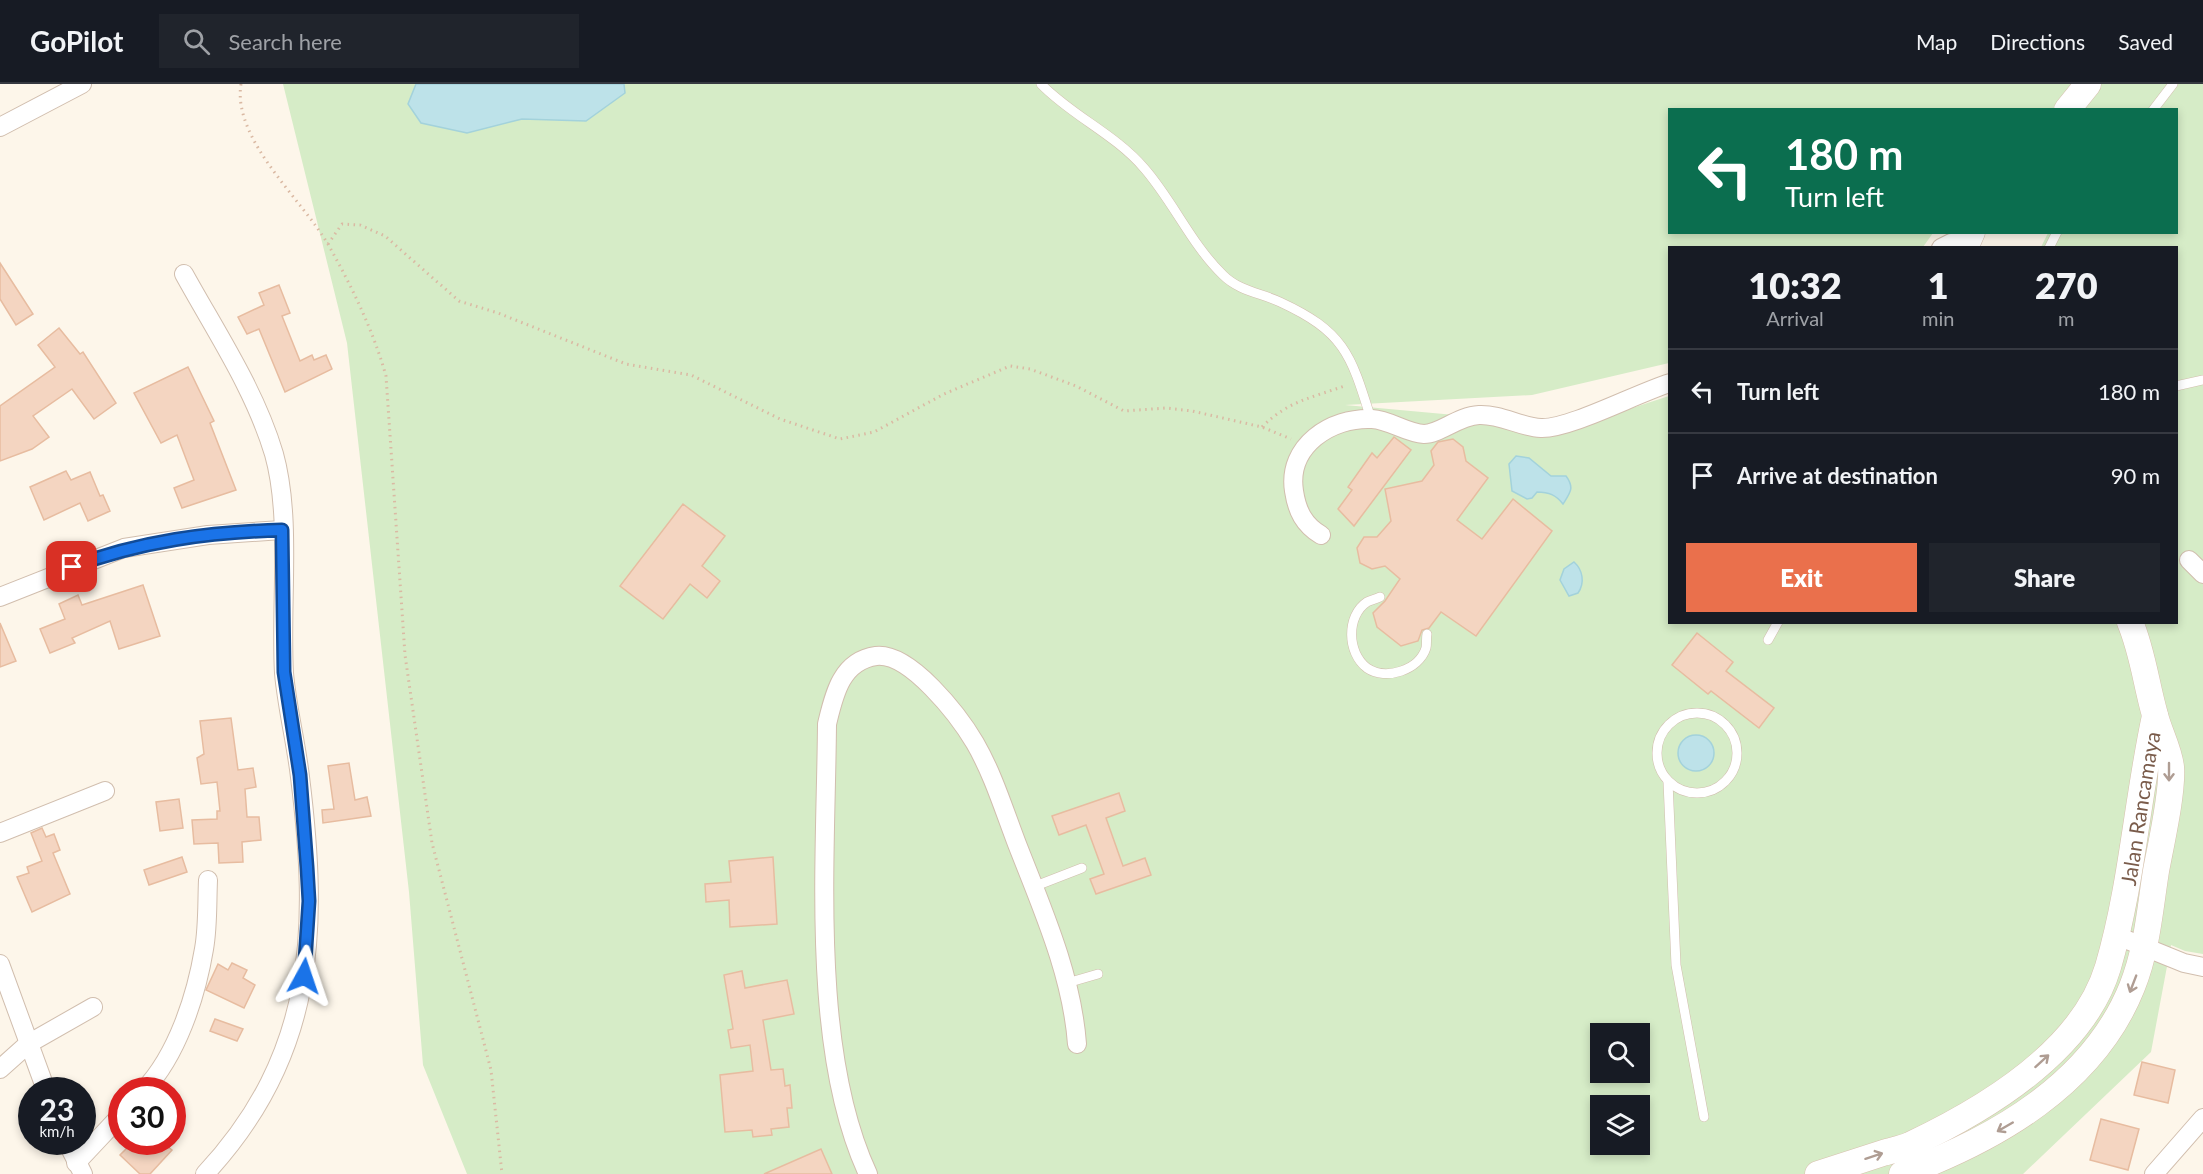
<!DOCTYPE html>
<style>
body{margin:0;font-family:Lato,sans-serif;background:#20242c;color:#f1f3f6;height:100vh;display:flex;flex-direction:column;font-size:22px;white-space:nowrap}
*{box-sizing:border-box;margin:0}
p{font-size:20px;color:#9ea1a6}
.icon{flex:none;width:33px;height:33px;fill:none;stroke:currentColor;stroke-width:2;stroke-linecap:round;stroke-linejoin:round}
.map{position:relative;flex:1;overflow:hidden}
.sheet{position:absolute;left:1668px;top:162px;width:510px;height:378px;display:flex;flex-direction:column;background:#171b24;border-radius:0px;box-shadow:0 3px 9px #0003}
.sheet>*{flex:none}
.guide{position:absolute;left:1668px;top:24px;width:510px;height:126px;border-radius:0px;box-shadow:0 3px 9px #0003;background:#0b6e4f;color:#fff;overflow:hidden}
.tools{position:absolute;left:1590px;top:939px;display:grid;gap:12px}
.tools a{display:grid;place-items:center;width:60px;height:60px;border-radius:0px;background:#171b24;box-shadow:0 3px 9px #0003;font-size:30px}
.speed{position:absolute;left:18px;top:993px;display:flex;gap:12px;font-size:30px;font-weight:700;text-align:center}
.speed>*{display:grid;place-content:center;width:78px;height:78px;border-radius:50%;background:#171b24;box-shadow:0 3px 9px #0003;line-height:1}
.speed small{font-size:15px;font-weight:400}
.speed .limit{border:9px solid #d22;background:#fff;color:#111}
.pin{position:absolute;display:grid;place-items:center;width:51px;height:51px;color:#fff;margin:-26px;border-radius:12px;box-shadow:0 3px 9px #0006}
.me{position:absolute;width:66px;margin:-33px;rotate:5deg;stroke-linejoin:round;filter:drop-shadow(0 0 4px #0008)}
.turn{display:flex;align-items:center;gap:21px;height:126px;padding:0 18px;font-size:27px}
.turn .icon{width:78px;height:78px;stroke-width:2.5}
.turn b{display:block;font-size:42px;line-height:51px}
.eta{display:flex;justify-content:space-evenly;align-items:center;height:102px;text-align:center}
.eta b{font-size:36px;font-weight:800;line-height:42px}
.button{display:flex;gap:12px;margin-top:auto;padding:12px 18px}
.button a{flex:1;height:69px;border-radius:0px;background:#ea704c;color:#fff;font-size:24px;font-weight:800;line-height:69px;text-align:center}
.button a+a{background:#20242c;color:#f1f3f6}
ul{padding:0;list-style:none}
li{display:flex;align-items:center;gap:18px;height:84px;padding:0 18px;border-top:2px solid #363941}
li div{flex:1}
li b{display:block;font-size:22px}
li em{font-style:normal}
header{display:flex;align-items:center;gap:36px;box-sizing:border-box;height:84px;padding:0 30px;background:#171b24;border-bottom:2px solid #363941}
header strong{font-size:28px}
nav{display:flex;gap:33px;margin-inline-start:auto;font-size:21px}
.search{width:420px;height:54px;background:#20242c;display:flex;align-items:center;gap:15px;box-sizing:border-box;padding:0 21px;border-radius:0px;color:#9ea1a6;font-size:22px}
.map>svg:first-child{display:block}
.green{fill:#d6ecc7;fill-rule:evenodd}
.water{fill:#bde2e9;stroke:#a3d2db;stroke-width:1.5}
.building{fill:#f4d5c1;stroke:#e7bca0;stroke-width:1.5}
.lines{fill:none;stroke-linecap:round;stroke-linejoin:round}
.lane-casing{stroke:#d1beae;stroke-width:10}
.street-casing{stroke:#d1beae;stroke-width:20}
.secondary-casing{stroke:#d7c0ae;stroke-width:27}
.path{stroke:#dab9a3;stroke-width:3;stroke-dasharray:1.5 4.5;stroke-linecap:butt}
.lane{stroke:#fff;stroke-width:9}
.street{stroke:#fff;stroke-width:18}
.secondary{stroke:#fff;stroke-width:26}
.oneway{stroke:#af9d93}
.route-casing{stroke:#114b97;stroke-width:15}
.route{stroke:#1a73e8;stroke-width:10}
.labels{text-anchor:middle;dominant-baseline:central;stroke-width:6;stroke-linejoin:round;paint-order:stroke}
.street-label{font-size:21px;fill:#7a5c4b;stroke:#fffaf2}
</style>
<header>
<strong>GoPilot</strong>
<div class="search"><svg class="icon" aria-label="search" viewBox="0 0 24 24"><circle cx="10" cy="10" r="6"/><path d="M15 15l6 6"/></svg>Search here</div>
<nav><a>Map</a><a>Directions</a><a>Saved</a></nav>
</header>
<div class="map">
<svg width="2203" height="1090" viewBox="0 0 2203 1090">
<rect width="100%" height="100%" fill="#fdf6ea"/>
<!-- green -->
<path class="green" d="M 283,0 L 2203,0 L 2203,870 L 2185,867 L 2171,861 L 2151,968 L 2023,1090 L 467,1090 L 423,981 L 409,808 L 347,259 ZM 1670,26 L 2176,26 L 2176,148 L 2048,149 L 2041,163 L 2176,164 L 2176,538 L 1670,538 L 1669,312 L 1577,342 L 1345,321 L 1532,311 L 1669,279 L 1670,164 L 1923,163 L 1933,149 L 1670,148 ZM 1600,950 L 1640,950 L 1640,988 L 1600,988 ZM 1600,1022 L 1640,1022 L 1640,1060 L 1600,1060 Z"/>
<!-- water -->
<g class="water">
<path d="M 416,0 L 624,0 L 625,9 L 586,37 L 522,35 L 467,49 L 421,39 L 408,20 Z"/>
<path d="M 1516,372 L 1529,374 L 1551,392 L 1566,392 C 1575,404 1570,409 1563,420 C 1556,411 1549,408 1537,408 L 1532,414 L 1527,415 L 1512,407 L 1509,380 Z"/>
<path d="M 1574,478 C 1583,486 1585,499 1578,509 L 1569,512 L 1560,496 L 1564,485 Z"/>
<circle cx="1696" cy="669" r="18"/>
</g>
<!-- building -->
<g class="building">
<path d="M 0,179 L 33,230 L 16,241 L 0,215 Z"/>
<path d="M 279,201 L 290,229 L 282,232 L 300,277 L 312,271 L 314,276 L 326,271 L 332,285 L 285,308 L 259,245 L 247,250 L 238,233 L 264,221 L 259,209 Z"/>
<path d="M 59,244 L 80,270 L 83,268 L 116,319 L 94,335 L 72,305 L 33,332 L 49,353 L 32,365 L 0,377 L 0,322 L 55,283 L 38,261 Z"/>
<path d="M 188,283 L 214,337 L 210,339 L 236,406 L 182,424 L 174,404 L 194,396 L 177,351 L 161,359 L 134,309 Z"/>
<path d="M 1394,353 L 1411,366 L 1354,442 L 1338,425 L 1352,406 L 1348,403 L 1372,369 L 1377,374 Z"/>
<path d="M 1453,355 L 1463,363 L 1466,377 L 1488,394 L 1457,436 L 1482,455 L 1513,415 L 1552,447 L 1476,552 L 1441,528 L 1429,544 L 1422,546 L 1418,557 L 1401,562 L 1377,543 L 1373,529 L 1385,517 L 1400,495 L 1385,482 L 1372,485 L 1360,479 L 1357,464 L 1364,453 L 1377,453 L 1391,437 L 1385,405 L 1422,397 L 1434,381 L 1431,367 L 1438,358 Z"/>
<path d="M 66,387 L 71,396 L 90,388 L 100,412 L 103,411 L 110,427 L 88,437 L 80,419 L 44,436 L 30,403 Z"/>
<path d="M 683,420 L 725,452 L 702,482 L 720,497 L 707,514 L 690,500 L 663,535 L 620,502 Z"/>
<path d="M 143,501 L 160,552 L 119,565 L 110,537 L 72,554 L 75,559 L 50,569 L 40,545 L 65,535 L 59,520 L 78,511 L 82,521 Z"/>
<path d="M 0,539 L 16,577 L 0,583 Z"/>
<path d="M 1697,549 L 1733,578 L 1726,587 L 1774,624 L 1759,644 L 1711,607 L 1708,610 L 1672,581 Z"/>
<path d="M 231,634 L 238,686 L 253,684 L 256,703 L 245,705 L 247,733 L 259,733 L 261,756 L 242,758 L 243,778 L 219,779 L 218,759 L 194,760 L 192,736 L 217,735 L 217,727 L 220,727 L 217,698 L 201,700 L 197,674 L 204,670 L 200,637 Z"/>
<path d="M 349,679 L 355,716 L 367,713 L 371,732 L 323,739 L 322,726 L 334,725 L 328,682 Z"/>
<path d="M 1119,709 L 1125,727 L 1106,734 L 1123,782 L 1145,774 L 1151,791 L 1096,810 L 1090,795 L 1104,790 L 1086,741 L 1059,751 L 1052,732 Z"/>
<path d="M 179,715 L 183,744 L 160,747 L 156,718 Z"/>
<path d="M 42,744 L 46,753 L 54,750 L 60,766 L 53,769 L 70,810 L 32,828 L 17,793 L 29,789 L 27,783 L 42,777 L 31,749 Z"/>
<path d="M 182,773 L 187,788 L 149,801 L 144,786 Z"/>
<path d="M 773,773 L 777,840 L 730,843 L 729,816 L 706,818 L 705,800 L 731,798 L 729,777 Z"/>
<path d="M 232,879 L 247,886 L 243,894 L 255,901 L 244,924 L 206,906 L 218,880 L 228,886 Z"/>
<path d="M 742,887 L 745,904 L 787,896 L 794,930 L 763,936 L 771,986 L 783,985 L 785,1002 L 790,1001 L 792,1024 L 787,1024 L 789,1043 L 771,1045 L 772,1051 L 753,1053 L 752,1046 L 725,1048 L 720,991 L 753,987 L 750,961 L 731,964 L 728,946 L 733,945 L 724,891 Z"/>
<path d="M 215,935 L 243,945 L 237,957 L 210,947 Z"/>
<path d="M 2142,978 L 2175,986 L 2168,1019 L 2134,1011 Z"/>
<path d="M 2101,1035 L 2139,1045 L 2128,1086 L 2090,1076 Z"/>
<path d="M 133,1058 L 162,1058 L 172,1066 L 150,1090 L 140,1090 L 120,1071 Z"/>
<path d="M 821,1065 L 832,1090 L 764,1090 Z"/>
</g>
<g class="lines">
<!-- lane casing -->
<g class="lane-casing">
<g id="lane">
<path d="M 1041,0 C 1072,32 1115,50 1144,84 C 1173,117 1191,160 1223,191 C 1239,207 1261,209 1280,218 C 1345,248 1351,271 1371,335"/>
<path d="M 2153,26 L 2173,0"/>
<path d="M 2049,164 L 2057,148"/>
<path d="M 2176,302 L 2203,296"/>
<path d="M 1380,513 C 1376,515 1371,516 1367,518 C 1346,532 1347,569 1367,584 C 1386,597 1419,586 1426,564 C 1427,560 1426,554 1427,550"/>
<path d="M 1768,556 L 1778,538"/>
<circle cx="1697" cy="669" r="40"/>
<path d="M 1668,698 L 1676,881 L 1704,1033"/>
<path d="M 1033,803 L 1082,784"/>
<path d="M 1067,899 L 1098,890"/>
</g>
</g>
<!-- street casing -->
<g class="street-casing">
<g id="street">
<path d="M 0,43 L 82,0"/>
<path d="M 1941,164 L 1951,159 L 1966,159"/>
<path d="M 184,190 C 216,248 255,306 274,370 C 292,434 280,521 284,589 C 287,624 296,658 300,693 C 319,846 316,971 205,1090"/>
<path d="M 1321,451 C 1304,441 1297,427 1294,407 C 1287,362 1331,333 1372,335 C 1390,336 1406,349 1424,350 C 1440,350 1458,332 1479,331 C 1501,330 1520,343 1541,344 C 1570,345 1637,309 1670,299"/>
<path d="M 2189,476 L 2203,490"/>
<path d="M 0,513 L 124,464 L 208,451 L 282,446"/>
<path d="M 0,749 L 105,707"/>
<path d="M 2115,851 L 2184,879 L 2203,883"/>
<path d="M 0,880 L 46,1006"/>
<path d="M 0,985 L 28,960 L 93,923"/>
<path d="M 144,1006 C 177,971 196,913 204,865 C 208,843 207,819 208,796"/>
<path d="M 67,1058 L 83,1090"/>
<path d="M 76,1079 L 122,1030"/>
<path d="M 868,1090 C 810,966 826,776 827,640 C 834,611 841,577 876,572 C 910,568 959,632 975,659 C 993,690 1004,726 1017,760 C 1042,824 1072,891 1077,960"/>
<path d="M 2154,1090 L 2203,1034"/>
</g>
</g>
<!-- secondary casing -->
<g class="secondary-casing">
<g id="secondary">
<path d="M 2067,26 L 2088,0"/>
<path d="M 1965,164 L 1972,148"/>
<path id="s1" d="M 1818,1090 C 1840,1083 1862,1076 1883,1069 C 1892,1066 1901,1065 1910,1061 C 1984,1026 2083,967 2108,883 C 2132,801 2137,715 2155,632"/>
<path d="M 1902,1090 C 1996,1055 2093,1000 2132,903 C 2147,866 2150,825 2156,787 C 2161,760 2173,708 2171,683 C 2169,665 2159,648 2155,631 C 2146,600 2143,569 2130,538"/>
</g>
</g>
<!-- path -->
<g class="path">
<path d="M 241,0 C 232,56 303,116 329,162 C 352,203 373,246 386,292 L 405,571 L 432,759 L 491,986 L 502,1090"/>
<path d="M 328,160 L 342,140 L 360,141 L 385,152 L 459,217 L 498,229 L 626,280 L 691,291 L 780,335 L 840,355 L 874,348 L 944,310 L 1010,282 L 1030,285 L 1076,302 L 1124,327 L 1166,324 L 1192,327 L 1262,343 L 1291,355"/>
<path d="M 1262,343 C 1289,316 1312,314 1347,301"/>
</g>
<!-- lane -->
<use href="#lane" class="lane"/>
<!-- street -->
<use href="#street" class="street"/>
<!-- secondary -->
<use href="#secondary" class="secondary"/>
</g>
<!-- one-way arrows -->
<defs><path id="oneway-shaft" d="M-6 0H5M1.5-3L5.5 0L1.5 3" fill="none" stroke-width="1.6" stroke-linecap="round" stroke-linejoin="round" transform="scale(1.5)"/></defs>
<g class="oneway">
<use href="#oneway-shaft" transform="translate(2169 688) rotate(90)"/>
<use href="#oneway-shaft" transform="translate(2133 900) rotate(111)"/>
<use href="#oneway-shaft" transform="translate(2042 977) rotate(-42)"/>
<use href="#oneway-shaft" transform="translate(2005 1043) rotate(150)"/>
<use href="#oneway-shaft" transform="translate(1874 1072) rotate(-18)"/>
</g>
<g class="lines">
<!-- route casing -->
<g class="route-casing">
<path id="route" d="M 72,483 C 140,457 210,448 282,446 L 284,588 L 300,691 L 307,783 L 309,817 L 304,892"/>
</g>
<!-- route -->
<use href="#route" class="route"/>
</g>
<g class="labels">
<!-- street labels -->
<g class="street-label">
<text stroke="none"><textPath href="#s1" startOffset="532">Jalan Rancamaya</textPath></text>
</g>
</g>
</svg>
<div class="tools">
<a><svg class="icon" aria-label="search" viewBox="0 0 24 24"><circle cx="10" cy="10" r="6"/><path d="M15 15l6 6"/></svg></a>
<a><svg class="icon" aria-label="layers" viewBox="0 0 24 24"><path d="M12 4l9 5-9 5-9-5zM3 14l9 5 9-5"/></svg></a>
</div>
<div class="speed"><div>23<small>km/h</small></div><div class="limit">30</div></div>
<div class="pin" style="left:72px;top:483px;background:#d93025"><svg class="icon" aria-label="arrive" viewBox="0 0 24 24"><path d="M6 21V4h12l-3 4 3 4H6"/></svg></div>
<svg class="me" style="left:304px;top:892px" viewBox="-20 -20 40 40"><path d="M0-17L14 15 0 8-14 15z" fill="#1a73e8" stroke="#fff" stroke-width="4"/></svg>
<div class="guide">
<div class="turn"><svg class="icon" aria-label="left" viewBox="0 0 24 24"><path d="M17 20v-9H6M10 6l-5 5 5 5"/></svg><div><b>180 m</b>Turn left</div></div>
</div>
<section class="sheet">
<div class="eta">
<div><b>10:32</b><p>Arrival</p></div>
<div><b>1</b><p>min</p></div>
<div><b>270</b><p>m</p></div>
</div>
<ul>
<li><svg class="icon" aria-label="left" viewBox="0 0 24 24"><path d="M17 20v-9H6M10 6l-5 5 5 5"/></svg><div><b>Turn left</b></div><em>180 m</em></li>
<li><svg class="icon" aria-label="arrive" viewBox="0 0 24 24"><path d="M6 21V4h12l-3 4 3 4H6"/></svg><div><b>Arrive at destination</b></div><em>90 m</em></li>
</ul>
<div class="button"><a>Exit</a><a>Share</a></div>
</section>
</div>
